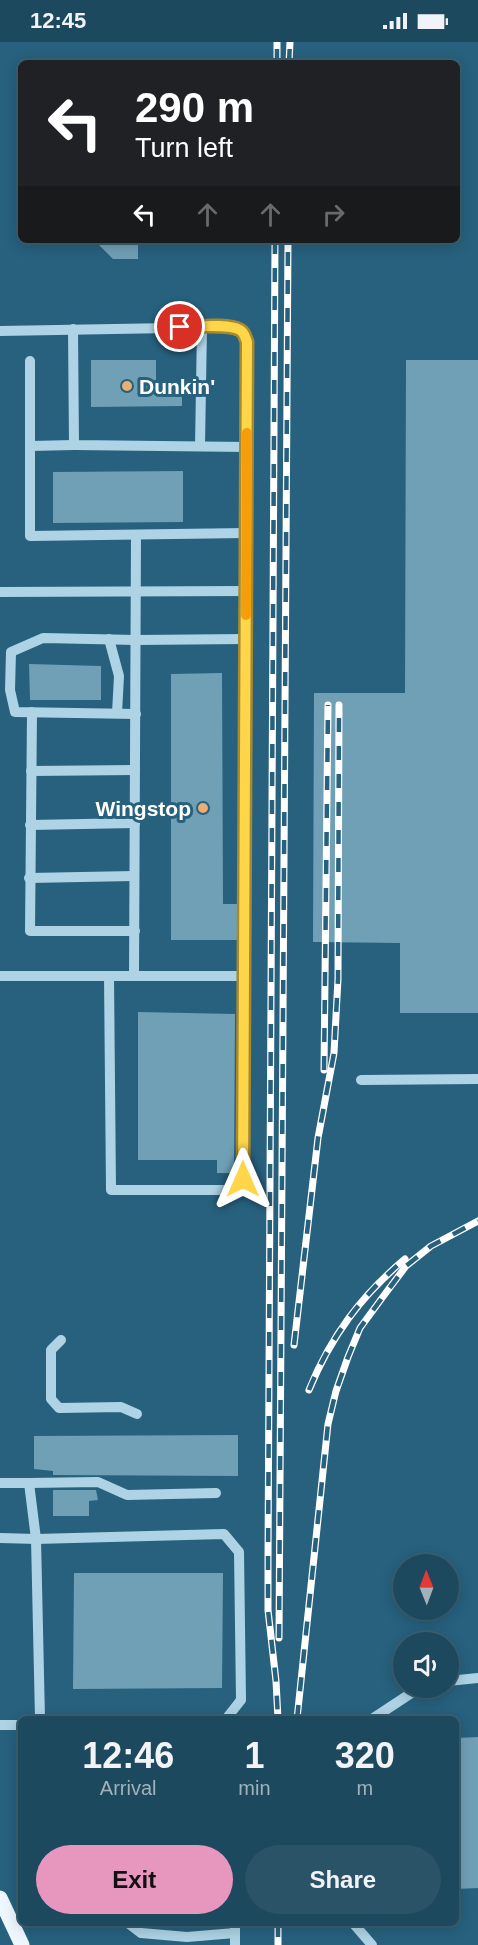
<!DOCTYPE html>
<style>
body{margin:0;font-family:Helvetica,sans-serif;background:#2a5367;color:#f1f3f6;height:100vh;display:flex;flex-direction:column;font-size:22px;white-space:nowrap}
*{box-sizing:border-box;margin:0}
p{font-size:20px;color:#a0b2bc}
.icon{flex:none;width:33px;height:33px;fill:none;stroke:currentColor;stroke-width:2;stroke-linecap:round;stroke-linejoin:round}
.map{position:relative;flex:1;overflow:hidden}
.sheet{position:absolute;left:18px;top:1674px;width:441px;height:210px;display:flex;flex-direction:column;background:#1d495e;border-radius:9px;box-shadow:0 3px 15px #0003,0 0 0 2px #3b6173}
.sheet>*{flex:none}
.top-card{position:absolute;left:18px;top:18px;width:442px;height:183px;border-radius:9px;box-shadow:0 3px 15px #0003,0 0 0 2px #3b6173;background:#202124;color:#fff;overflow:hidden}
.needle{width:39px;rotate:359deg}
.fabs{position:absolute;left:393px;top:1512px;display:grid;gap:12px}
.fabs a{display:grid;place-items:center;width:66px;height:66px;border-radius:50%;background:#1d495e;box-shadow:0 3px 15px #0003,0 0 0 2px #3b6173;font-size:30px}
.pin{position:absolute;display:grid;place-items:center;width:51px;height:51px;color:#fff;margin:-26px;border:3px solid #fff;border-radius:50%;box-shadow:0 2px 6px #0007}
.me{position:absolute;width:66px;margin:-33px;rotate:0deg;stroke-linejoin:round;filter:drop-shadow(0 0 4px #0008)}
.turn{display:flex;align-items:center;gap:21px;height:126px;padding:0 18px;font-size:27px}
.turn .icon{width:78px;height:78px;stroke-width:2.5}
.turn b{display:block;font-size:42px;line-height:51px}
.lanes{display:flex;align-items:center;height:57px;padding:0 18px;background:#0003;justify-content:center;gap:30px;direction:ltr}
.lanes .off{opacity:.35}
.eta{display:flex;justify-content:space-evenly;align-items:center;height:102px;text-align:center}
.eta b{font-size:36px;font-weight:700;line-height:42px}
.cta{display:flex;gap:12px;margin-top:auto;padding:12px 18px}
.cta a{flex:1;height:69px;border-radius:36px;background:#e797bd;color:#111;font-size:24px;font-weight:700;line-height:69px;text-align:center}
.cta a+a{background:#2a5367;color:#f1f3f6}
.status{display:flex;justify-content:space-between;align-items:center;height:42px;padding:0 30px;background:#1d495e;direction:ltr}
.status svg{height:16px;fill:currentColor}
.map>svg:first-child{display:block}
.building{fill:#70a0b6}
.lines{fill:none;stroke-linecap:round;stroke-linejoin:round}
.minor{stroke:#add3e5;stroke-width:10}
.major{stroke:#edf7fd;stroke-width:15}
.rail-casing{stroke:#fff;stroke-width:7}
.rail{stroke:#27617e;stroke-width:4.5;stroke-dasharray:14;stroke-linecap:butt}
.route-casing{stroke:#a68a30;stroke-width:15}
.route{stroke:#ffd54a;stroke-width:10}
.slow{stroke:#f59e0b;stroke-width:10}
.poi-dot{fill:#edad73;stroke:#27617e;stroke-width:2}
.labels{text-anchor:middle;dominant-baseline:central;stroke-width:6;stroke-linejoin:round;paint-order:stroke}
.poi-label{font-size:21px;font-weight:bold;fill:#fff;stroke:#27617e;text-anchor:start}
</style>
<div class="status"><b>12:45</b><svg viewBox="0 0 49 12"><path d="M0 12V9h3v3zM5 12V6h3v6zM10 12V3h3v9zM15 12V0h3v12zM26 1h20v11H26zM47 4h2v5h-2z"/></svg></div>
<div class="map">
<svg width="478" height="1903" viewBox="0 0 478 1903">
<rect width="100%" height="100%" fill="#27617e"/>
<!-- building -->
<g class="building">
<path d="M 94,198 L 138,198 L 138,217 L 113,217 Z"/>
<path d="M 91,318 L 156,318 L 156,344 L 182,344 L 182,364 L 91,365 Z"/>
<path d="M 406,318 L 478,318 L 478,971 L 400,971 L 400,901 L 313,900 L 314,651 L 405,651 Z"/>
<path d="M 183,429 L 183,480 L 53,481 L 53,430 Z"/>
<path d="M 29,622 L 101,624 L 101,658 L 30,658 Z"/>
<path d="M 222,631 L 223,862 L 237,862 L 237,898 L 171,898 L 171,632 Z"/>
<path d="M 138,970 L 235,972 L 234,1131 L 217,1131 L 217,1118 L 138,1118 Z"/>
<path d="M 238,1393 L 238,1434 L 53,1433 L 53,1429 L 34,1427 L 34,1394 Z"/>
<path d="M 53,1448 L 96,1448 L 98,1458 L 89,1459 L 89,1474 L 53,1474 Z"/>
<path d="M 74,1531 L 223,1531 L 222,1646 L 73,1647 Z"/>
<path d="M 478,1695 L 478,1846 L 456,1847 L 456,1696 Z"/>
</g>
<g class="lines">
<!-- minor -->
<g class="minor">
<path d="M 73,287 L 74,403 L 247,405"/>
<path d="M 0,289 L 228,285 C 239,287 243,290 247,300 L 243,1137 L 233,1148 L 111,1148 L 109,934"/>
<path d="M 30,319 L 30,404 L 74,403"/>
<path d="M 30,404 L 30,494 L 246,491"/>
<path d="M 200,404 L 202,285"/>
<path d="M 0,550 L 246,549"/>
<path d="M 109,597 L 119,634 L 117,671"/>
<path d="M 32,670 L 30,889 L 135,889"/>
<path d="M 136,672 L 15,670 L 10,648 L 11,610 L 43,596 L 136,598 L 245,597"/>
<path d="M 31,729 L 135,728"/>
<path d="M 30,783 L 135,781"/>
<path d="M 29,836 L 134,834"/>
<path d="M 0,934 L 244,934"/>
<path d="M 134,934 L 136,493"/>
<path d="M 361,1038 L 478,1037"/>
<path d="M 61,1298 L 51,1308 L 51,1357 L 59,1366 L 121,1365 L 137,1372"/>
<path d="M 0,1441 L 29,1441 L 36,1497 L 40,1677"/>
<path d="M 29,1441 L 98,1440 L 127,1453 L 216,1451"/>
<path d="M 0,1496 L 36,1497 L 224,1492 L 239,1510 L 241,1658 L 226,1677"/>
<path d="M 448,1639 L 478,1636"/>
<path d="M 372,1677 L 419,1646"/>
<path d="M 0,1683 L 21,1683"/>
<path d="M 128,1881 L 141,1891 L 187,1895 L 235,1891"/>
<path d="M 353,1881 L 372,1903"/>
<path d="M 235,1903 L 235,1881"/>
</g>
<!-- major -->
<path class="major" d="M 0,1856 L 22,1903"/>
<!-- rail casing -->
<g class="rail-casing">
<g id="rail">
<path d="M 277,21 L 277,0"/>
<path d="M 289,21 L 290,0"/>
<path d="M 275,198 L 268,1519 L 268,1568 L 276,1639 L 278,1677"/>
<path d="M 324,1028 L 328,663"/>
<path d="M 294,1303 L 318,1096 L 334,1011 L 338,937 L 339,663"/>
<path d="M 309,1348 C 331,1294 361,1254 405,1217"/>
<path d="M 279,1596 L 288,198"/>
<path d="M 297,1677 L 328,1382 L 336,1349 L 348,1315 L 360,1286 L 382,1256 L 406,1224 L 431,1204 L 478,1179"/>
<path d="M 278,1881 L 278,1903"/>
</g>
</g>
<!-- rail -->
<use href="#rail" class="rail"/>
</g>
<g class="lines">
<!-- route casing -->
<g class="route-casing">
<path id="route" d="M 180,285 C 195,285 228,281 240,288 C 245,291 245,295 247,300 L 243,1137"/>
</g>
<!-- route -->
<use href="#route" class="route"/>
<!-- slow -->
<path class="slow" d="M 246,573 L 247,391"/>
</g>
<!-- markers -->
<g class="poi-dot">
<circle cx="127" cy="344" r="6"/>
<circle cx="203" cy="766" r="6"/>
</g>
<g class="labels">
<!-- poi labels -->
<g class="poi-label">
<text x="139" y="344">Dunkin'</text>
<text x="191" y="766" text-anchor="end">Wingstop</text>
</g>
</g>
</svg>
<div class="fabs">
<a><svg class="needle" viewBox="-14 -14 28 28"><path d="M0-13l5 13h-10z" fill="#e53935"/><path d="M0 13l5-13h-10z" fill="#a0b2bc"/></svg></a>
<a><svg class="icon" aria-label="sound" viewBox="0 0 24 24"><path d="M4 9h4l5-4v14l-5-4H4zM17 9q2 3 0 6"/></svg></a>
</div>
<div class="pin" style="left:180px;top:285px;background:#d93025"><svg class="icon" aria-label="arrive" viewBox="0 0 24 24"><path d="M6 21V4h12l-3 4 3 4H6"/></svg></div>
<svg class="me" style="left:243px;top:1137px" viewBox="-20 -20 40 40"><path d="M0-17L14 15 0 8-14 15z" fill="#ffd54a" stroke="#fff" stroke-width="4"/></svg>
<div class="top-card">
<div class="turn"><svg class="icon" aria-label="left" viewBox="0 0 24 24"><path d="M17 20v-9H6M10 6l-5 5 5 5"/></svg><div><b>290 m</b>Turn left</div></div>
<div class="lanes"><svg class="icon" aria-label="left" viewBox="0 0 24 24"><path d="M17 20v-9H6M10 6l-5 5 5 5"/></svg><svg class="icon off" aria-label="ahead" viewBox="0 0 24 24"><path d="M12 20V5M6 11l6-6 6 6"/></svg><svg class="icon off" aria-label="ahead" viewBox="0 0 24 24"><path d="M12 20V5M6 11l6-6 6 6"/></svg><svg class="icon off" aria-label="right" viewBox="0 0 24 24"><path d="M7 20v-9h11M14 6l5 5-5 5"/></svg></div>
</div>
<section class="sheet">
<div class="eta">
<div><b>12:46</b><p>Arrival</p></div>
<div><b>1</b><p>min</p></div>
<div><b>320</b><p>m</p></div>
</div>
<div class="cta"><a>Exit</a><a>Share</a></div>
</section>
</div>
